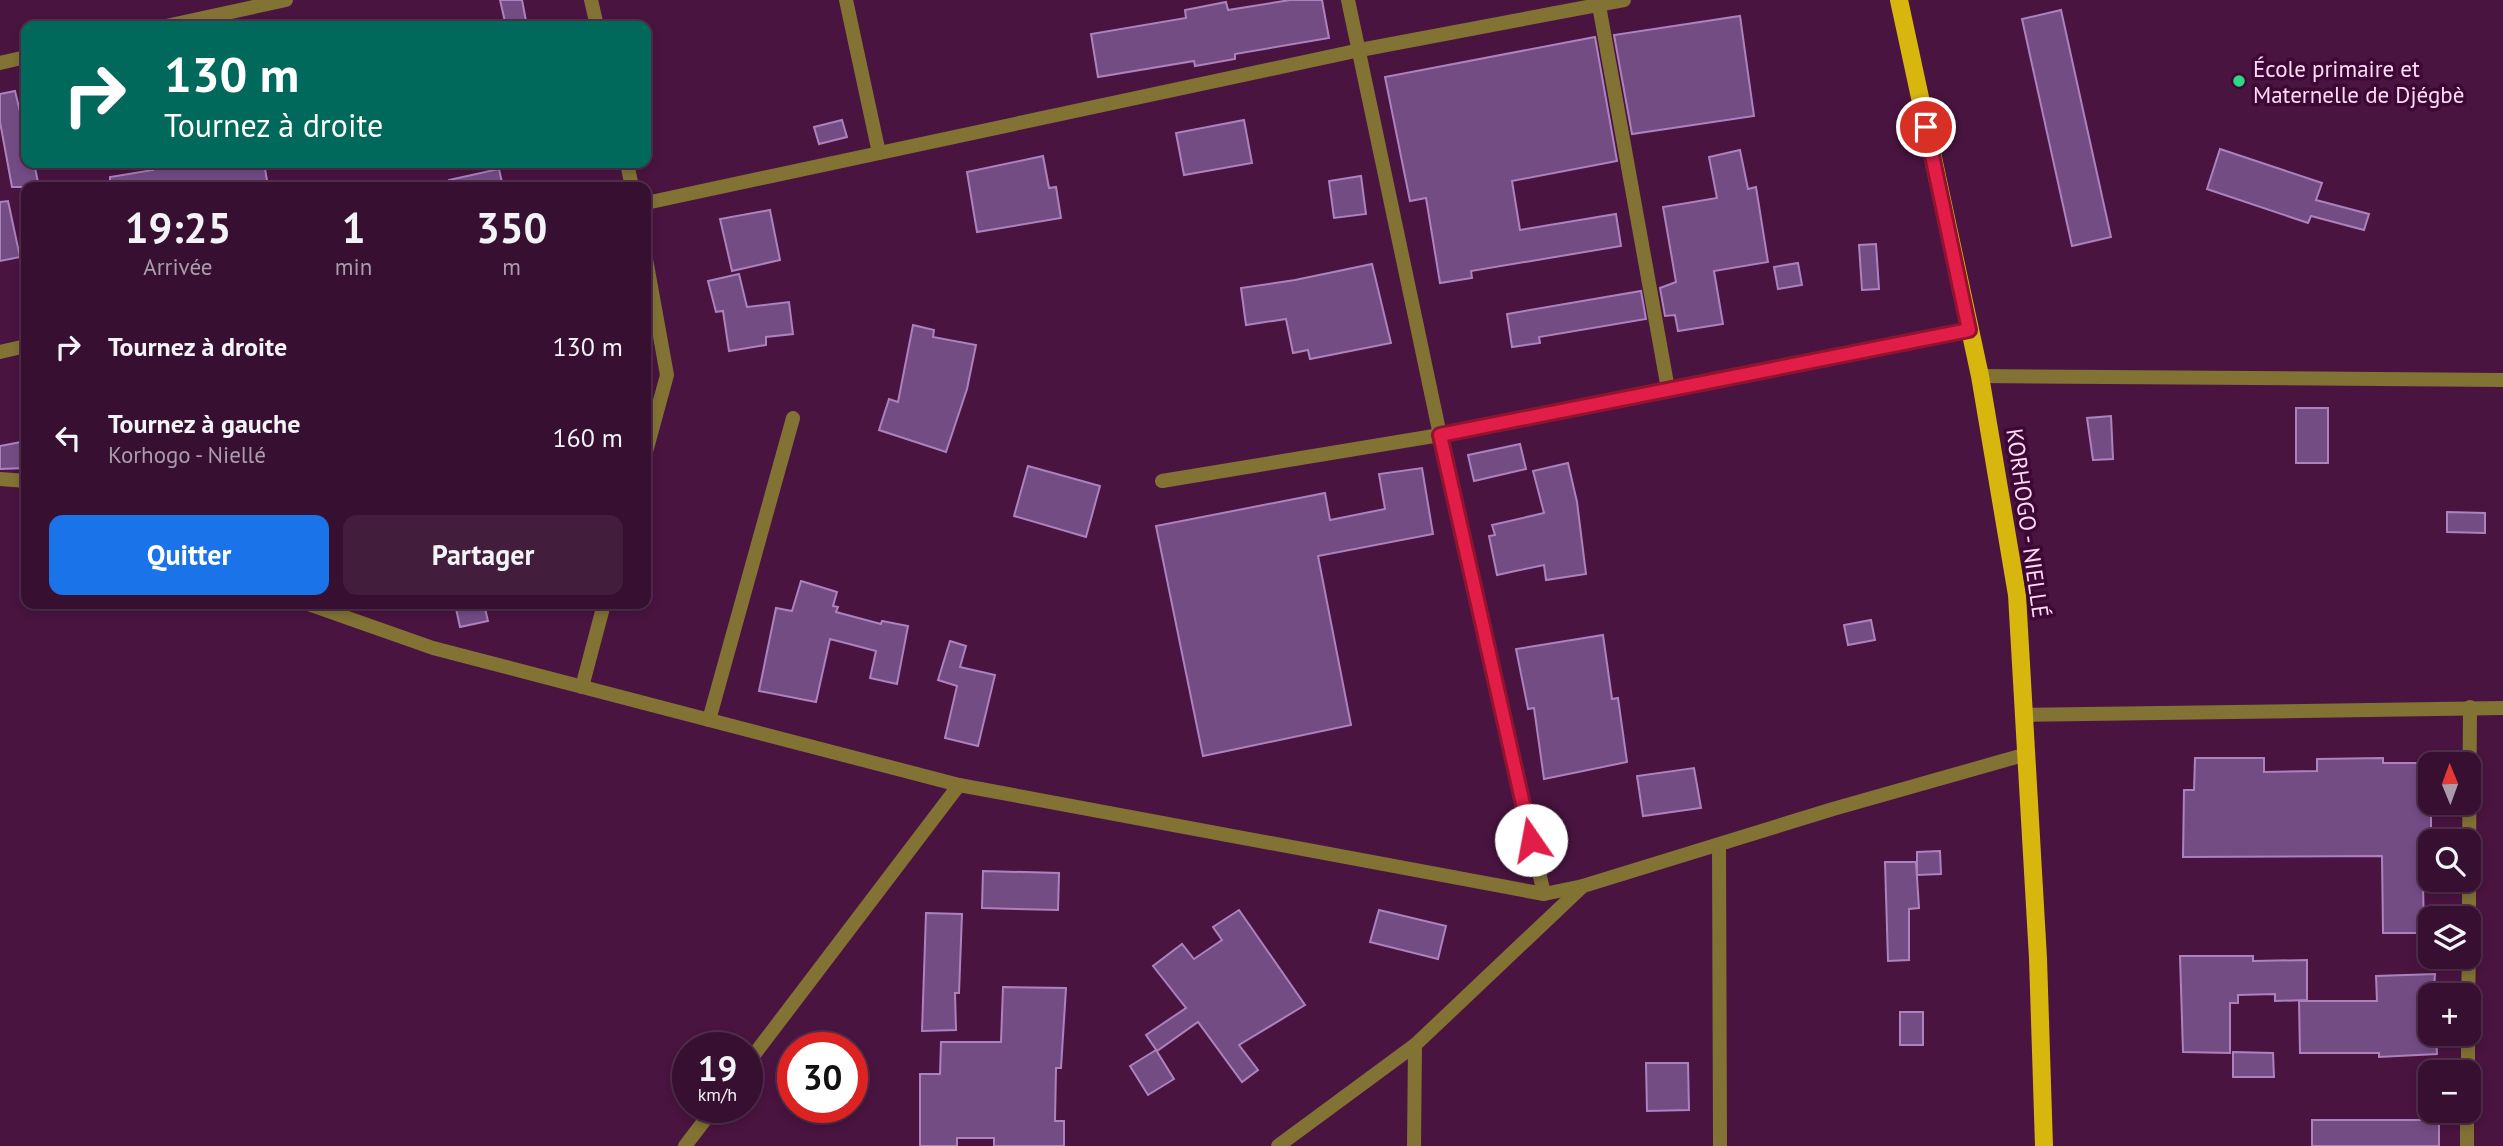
<!DOCTYPE html>
<html lang="fr">
<meta charset="utf-8">
<style>
body{margin:0;font-family:"PT Sans",sans-serif;background:#421d3c;color:#f1f3f6;height:100vh;display:flex;flex-direction:column;font-size:26px;white-space:nowrap}
*{box-sizing:border-box;margin:0}
p{font-size:23px;color:#aa9cab}
.icon{flex:none;width:38px;height:38px;fill:none;stroke:currentColor;stroke-width:2;stroke-linecap:round;stroke-linejoin:round}
.map{position:relative;flex:1;overflow:hidden}
.sheet{position:absolute;left:21px;top:182px;width:630px;height:427px;display:flex;flex-direction:column;background:#370f30;border-radius:14px;box-shadow:0 4px 10px #0003,0 0 0 2px #512f4c}
.sheet>*{flex:none}
.guide{position:absolute;left:21px;top:21px;width:630px;height:147px;border-radius:14px;box-shadow:0 4px 10px #0003,0 0 0 2px #512f4c;background:#00695c;color:#fff;overflow:hidden}
.needle{width:46px;rotate:359deg}
.fabs{position:absolute;left:2418px;top:752px;display:grid;gap:14px}
.fabs a{display:grid;place-items:center;width:63px;height:63px;border-radius:14px;background:#370f30;box-shadow:0 4px 10px #0003,0 0 0 2px #512f4c;font-size:35px}
.speed{position:absolute;left:672px;top:1032px;display:flex;gap:14px;font-size:35px;font-weight:700;text-align:center}
.speed>*{display:grid;place-content:center;width:91px;height:91px;border-radius:50%;background:#370f30;box-shadow:0 4px 10px #0003,0 0 0 2px #512f4c;line-height:1}
.speed small{font-size:18px;font-weight:400}
.speed .limit{border:10px solid #d22;background:#fff;color:#111}
.pin{position:absolute;display:grid;place-items:center;width:60px;height:60px;color:#fff;margin:-30px;border:4px solid #fff;border-radius:50%;box-shadow:0 2px 7px #0007}
.me{position:absolute;width:77px;margin:-38px;rotate:348deg;stroke-linejoin:round;filter:drop-shadow(0 0 5px #0008)}
.turn{display:flex;align-items:center;gap:24px;height:147px;padding:0 28px;font-size:32px}
.turn .icon{width:91px;height:91px;stroke-width:2.5}
.turn b{display:block;font-size:49px;line-height:60px}
.eta{display:flex;justify-content:space-evenly;align-items:center;height:119px;text-align:center}
.eta b{font-size:42px;font-weight:800;line-height:49px}
.cta{display:flex;gap:14px;margin-top:auto;padding:14px 28px}
.cta a{flex:1;height:80px;border-radius:14px;background:#1a73e8;color:#fff;font-size:28px;font-weight:800;line-height:80px;text-align:center}
.cta a+a{background:#421d3c;color:#f1f3f6}
ul{padding:0;list-style:none}
li{display:flex;align-items:center;gap:21px;height:91px;padding:0 28px}
li div{flex:1}
li b{display:block;font-size:26px}
li em{font-style:normal}
.map>svg:first-child{display:block}
.building{fill:#734c84;stroke:#ac82be;stroke-width:2}
.lines{fill:none;stroke-linecap:round;stroke-linejoin:round}
.minor{stroke:#827234;stroke-width:14}
.primary{stroke:#d7b60e;stroke-width:18}
.route-casing{stroke:#92132f;stroke-width:18}
.route{stroke:#e11d48;stroke-width:12}
.poi-dot{fill:#2ed883;stroke:#3d0835;stroke-width:2.5}
.labels{text-anchor:middle;dominant-baseline:central;stroke-width:7;stroke-linejoin:round;paint-order:stroke}
.poi-label{font-size:23px;fill:#fedcf5;stroke:#3d0835;text-anchor:start}
.street-label{font-size:23px;fill:#fedcf5;stroke:#3d0835}
</style>
<div class="map">
<svg width="2503" height="1146" viewBox="0 0 2503 1146">
<rect width="100%" height="100%" fill="#491440"/>
<!-- building -->
<g class="building">
<path d="M 500,0 L 522,0 L 527,26 L 506,26 Z"/>
<path d="M 1290,0 L 1322,0 L 1329,38 L 1235,54 L 1235,59 L 1195,66 L 1194,61 L 1098,77 L 1091,34 L 1186,18 L 1185,10 L 1226,2 L 1228,10 Z"/>
<path d="M 2061,10 L 2111,237 L 2072,246 L 2022,19 Z"/>
<path d="M 1740,16 L 1754,116 L 1632,134 L 1614,35 Z"/>
<path d="M 1595,37 L 1617,161 L 1512,181 L 1520,230 L 1616,214 L 1621,246 L 1471,271 L 1472,278 L 1440,283 L 1426,198 L 1410,201 L 1385,77 Z"/>
<path d="M 15,91 L 23,124 L 26,124 L 26,163 L 34,163 L 39,187 L 12,187 L 0,122 L 0,94 Z"/>
<path d="M 842,120 L 847,137 L 819,144 L 814,127 Z"/>
<path d="M 1244,120 L 1252,163 L 1184,175 L 1176,133 Z"/>
<path d="M 2220,149 L 2322,183 L 2316,200 L 2369,214 L 2364,230 L 2311,216 L 2308,223 L 2207,189 Z"/>
<path d="M 1740,150 L 1748,189 L 1756,187 L 1768,262 L 1714,271 L 1723,324 L 1678,331 L 1675,315 L 1665,316 L 1660,288 L 1676,282 L 1663,207 L 1717,198 L 1709,157 Z"/>
<path d="M 1043,156 L 1049,188 L 1056,187 L 1061,218 L 977,232 L 967,172 Z"/>
<path d="M 152,163 L 264,163 L 268,186 L 110,187 L 110,177 L 153,170 Z"/>
<path d="M 499,169 L 503,187 L 450,187 L 449,180 Z"/>
<path d="M 1361,176 L 1366,214 L 1334,218 L 1329,181 Z"/>
<path d="M 8,201 L 20,257 L 0,261 L 0,202 Z"/>
<path d="M 770,210 L 780,260 L 732,271 L 720,219 Z"/>
<path d="M 1876,244 L 1879,289 L 1862,290 L 1859,245 Z"/>
<path d="M 1798,263 L 1802,285 L 1778,289 L 1774,267 Z"/>
<path d="M 1372,264 L 1391,343 L 1310,359 L 1308,350 L 1293,353 L 1286,319 L 1246,325 L 1241,288 L 1295,280 Z"/>
<path d="M 739,274 L 747,307 L 789,302 L 793,334 L 766,337 L 766,345 L 729,351 L 723,311 L 716,312 L 708,281 Z"/>
<path d="M 1641,291 L 1646,319 L 1539,337 L 1540,343 L 1512,347 L 1507,314 Z"/>
<path d="M 913,325 L 934,330 L 933,337 L 976,345 L 967,389 L 946,452 L 879,430 L 889,399 L 898,402 Z"/>
<rect x="2296" y="408" width="32" height="55"/>
<path d="M 2111,416 L 2113,459 L 2093,460 L 2087,418 Z"/>
<path d="M 26,441 L 26,468 L 0,469 L 0,446 Z"/>
<path d="M 1520,444 L 1526,469 L 1474,481 L 1468,455 Z"/>
<path d="M 1568,463 L 1577,502 L 1586,574 L 1546,580 L 1544,565 L 1497,575 L 1489,536 L 1495,535 L 1492,525 L 1544,513 L 1533,471 Z"/>
<path d="M 1028,466 L 1100,486 L 1086,537 L 1014,516 Z"/>
<path d="M 1422,468 L 1433,534 L 1318,556 L 1351,725 L 1203,756 L 1156,526 L 1325,493 L 1330,520 L 1385,509 L 1379,474 Z"/>
<path d="M 2447,512 L 2485,513 L 2485,533 L 2447,532 Z"/>
<path d="M 801,581 L 837,592 L 833,606 L 838,607 L 836,612 L 881,624 L 882,621 L 908,626 L 897,684 L 870,678 L 876,651 L 830,639 L 816,702 L 759,691 L 776,608 L 792,611 Z"/>
<path d="M 455,604 L 484,604 L 488,621 L 460,627 Z"/>
<path d="M 1871,620 L 1875,640 L 1848,645 L 1844,625 Z"/>
<path d="M 1603,635 L 1612,699 L 1618,698 L 1627,762 L 1544,779 L 1534,708 L 1528,709 L 1516,649 Z"/>
<path d="M 950,641 L 966,646 L 960,667 L 995,675 L 978,746 L 945,738 L 957,686 L 938,680 Z"/>
<path d="M 2195,758 L 2264,758 L 2264,772 L 2317,771 L 2317,759 L 2383,758 L 2383,763 L 2431,763 L 2431,832 L 2422,832 L 2424,933 L 2383,933 L 2382,856 L 2183,857 L 2184,790 L 2194,790 Z"/>
<path d="M 1694,768 L 1701,808 L 1643,816 L 1637,776 Z"/>
<path d="M 1940,851 L 1941,874 L 1917,875 L 1917,852 Z"/>
<path d="M 1885,862 L 1916,862 L 1919,908 L 1909,909 L 1909,960 L 1888,961 Z"/>
<path d="M 983,871 L 1059,873 L 1058,910 L 982,908 Z"/>
<path d="M 1239,910 L 1305,1005 L 1239,1045 L 1258,1070 L 1242,1082 L 1198,1022 L 1157,1051 L 1146,1035 L 1186,1008 L 1153,966 L 1182,944 L 1194,959 L 1222,940 L 1213,927 Z"/>
<path d="M 1379,910 L 1446,926 L 1438,959 L 1370,942 Z"/>
<path d="M 926,913 L 962,914 L 959,993 L 955,993 L 956,1030 L 922,1031 Z"/>
<path d="M 2180,956 L 2253,956 L 2253,961 L 2307,960 L 2307,1000 L 2275,1001 L 2275,994 L 2238,995 L 2238,1003 L 2230,1003 L 2230,1053 L 2183,1052 Z"/>
<path d="M 2435,974 L 2431,1034 L 2436,1034 L 2437,1054 L 2379,1057 L 2379,1053 L 2300,1053 L 2299,1001 L 2377,1001 L 2376,976 Z"/>
<path d="M 1003,987 L 1066,988 L 1061,1068 L 1056,1068 L 1055,1121 L 1064,1121 L 1064,1146 L 994,1146 L 994,1138 L 957,1138 L 957,1146 L 920,1146 L 920,1074 L 940,1074 L 941,1042 L 1001,1042 Z"/>
<rect x="1900" y="1012" width="23" height="33"/>
<path d="M 1156,1050 L 1174,1079 L 1148,1095 L 1130,1066 Z"/>
<path d="M 2233,1052 L 2273,1053 L 2274,1077 L 2233,1077 Z"/>
<path d="M 1646,1063 L 1688,1063 L 1689,1110 L 1647,1111 Z"/>
<rect x="2312" y="1120" width="127" height="26"/>
</g>
<g class="lines">
<!-- minor -->
<g class="minor">
<path d="M 591,0 L 597,26"/>
<path d="M 846,0 L 879,153"/>
<path d="M 1348,0 L 1440,435 L 1544,894"/>
<path d="M 1598,0 L 1668,389"/>
<path d="M 166,26 L 286,0"/>
<path d="M 0,63 L 26,57"/>
<path d="M 627,163 L 632,187"/>
<path d="M 646,203 L 1360,50 L 1624,0"/>
<path d="M 646,259 L 667,375 L 646,452"/>
<path d="M 0,352 L 26,346"/>
<path d="M 1980,376 L 2503,380"/>
<path d="M 0,479 L 26,481"/>
<path d="M 1162,481 L 1440,435 L 1969,329"/>
<path d="M 308,604 L 433,648 L 959,785 L 1544,894 L 1583,886 L 1833,809 L 2027,754"/>
<path d="M 582,687 L 604,604"/>
<path d="M 2023,715 L 2503,708"/>
<path d="M 709,720 L 793,418"/>
<path d="M 1719,846 L 1720,1146"/>
<path d="M 2469,865 L 2470,707"/>
<path d="M 2469,919 L 2469,880"/>
<path d="M 2468,996 L 2469,957"/>
<path d="M 747,1064 L 959,785"/>
<path d="M 2468,1073 L 2468,1034"/>
<path d="M 685,1146 L 714,1108"/>
<path d="M 1278,1146 L 1415,1045 L 1583,886"/>
<path d="M 1414,1146 L 1415,1045"/>
<path d="M 2467,1146 L 2467,1111"/>
</g>
<!-- primary -->
<path class="primary" d="M 1899,0 L 1980,376 L 2017,595 L 2038,958 L 2044,1146"/>
</g>
<g class="lines">
<!-- route casing -->
<g class="route-casing">
<path id="route" d="M 1531,840 L 1440,435 L 1969,330 L 1926,127"/>
</g>
<!-- route -->
<use href="#route" class="route"/>
</g>
<!-- markers -->
<circle class="poi-dot" cx="2239" cy="81" r="7"/>
<g class="labels">
<!-- poi labels -->
<g class="poi-label">
<text x="2253" y="68">École primaire et<tspan x="2253" dy="26">Maternelle de Djégbè</tspan></text>
</g>
<!-- street labels -->
<g class="street-label">
<text transform="translate(2028 523) rotate(82)">KORHOGO - NIELLÉ</text>
</g>
</g>
</svg>
<div class="fabs">
<a><svg class="needle" viewBox="-14 -14 28 28"><path d="M0-13l5 13h-10z" fill="#e53935"/><path d="M0 13l5-13h-10z" fill="#aa9cab"/></svg></a>
<a><svg class="icon" aria-label="search" viewBox="0 0 24 24"><circle cx="10" cy="10" r="6"/><path d="M15 15l6 6"/></svg></a>
<a><svg class="icon" aria-label="layers" viewBox="0 0 24 24"><path d="M12 4l9 5-9 5-9-5zM3 14l9 5 9-5"/></svg></a>
<a>+</a>
<a>−</a>
</div>
<div class="speed"><div>19<small>km/h</small></div><div class="limit">30</div></div>
<div class="pin" style="left:1926px;top:127px;background:#d93025"><svg class="icon" aria-label="arrive" viewBox="0 0 24 24"><path d="M6 21V4h12l-3 4 3 4H6"/></svg></div>
<svg class="me" style="left:1531px;top:840px" viewBox="-20 -20 40 40"><circle r="19" fill="#fff"/><path d="M0-13L10 11 0 6-10 11z" fill="#e11d48"/></svg>
<div class="guide">
<div class="turn"><svg class="icon" aria-label="right" viewBox="0 0 24 24"><path d="M7 20v-9h11M14 6l5 5-5 5"/></svg><div><b>130 m</b>Tournez à droite</div></div>
</div>
<section class="sheet">
<div class="eta">
<div><b>19:25</b><p>Arrivée</p></div>
<div><b>1</b><p>min</p></div>
<div><b>350</b><p>m</p></div>
</div>
<ul>
<li><svg class="icon" aria-label="right" viewBox="0 0 24 24"><path d="M7 20v-9h11M14 6l5 5-5 5"/></svg><div><b>Tournez à droite</b></div><em>130 m</em></li>
<li><svg class="icon" aria-label="left" viewBox="0 0 24 24"><path d="M17 20v-9H6M10 6l-5 5 5 5"/></svg><div><b>Tournez à gauche</b><p>Korhogo - Niellé</p></div><em>160 m</em></li>
</ul>
<div class="cta"><a>Quitter</a><a>Partager</a></div>
</section>
</div>
